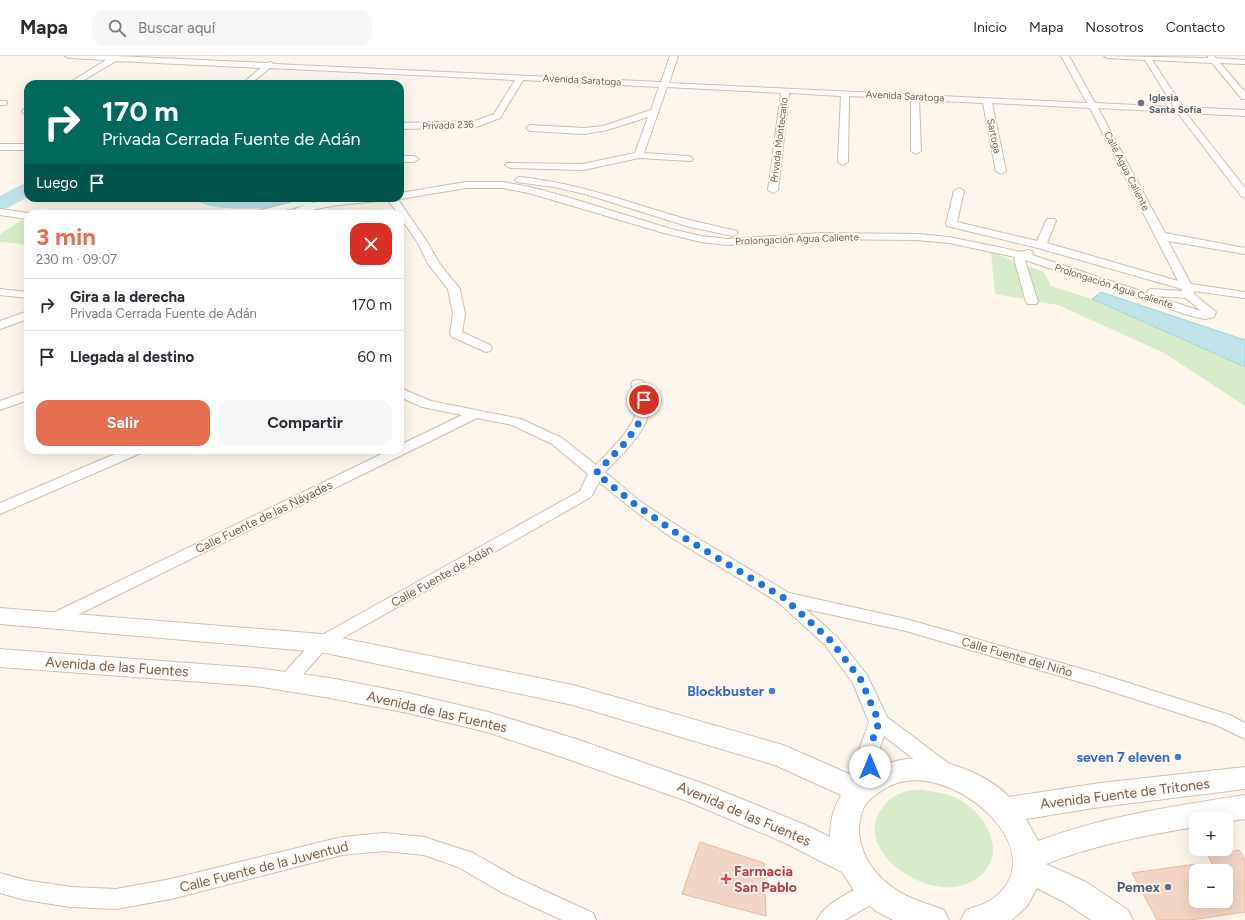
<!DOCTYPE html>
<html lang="es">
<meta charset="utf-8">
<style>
body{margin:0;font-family:Figtree,sans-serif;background:#f7f7f7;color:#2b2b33;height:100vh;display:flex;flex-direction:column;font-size:15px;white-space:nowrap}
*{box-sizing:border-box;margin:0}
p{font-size:13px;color:#7c7c81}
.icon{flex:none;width:22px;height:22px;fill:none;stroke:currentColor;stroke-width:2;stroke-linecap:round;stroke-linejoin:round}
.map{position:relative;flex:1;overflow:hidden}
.sheet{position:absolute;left:24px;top:154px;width:380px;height:244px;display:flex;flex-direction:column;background:#fff;border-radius:12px;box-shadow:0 4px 16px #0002}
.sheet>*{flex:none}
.guide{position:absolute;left:24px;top:24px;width:380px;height:122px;border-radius:12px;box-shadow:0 4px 16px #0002;background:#00695c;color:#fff;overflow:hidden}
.tools{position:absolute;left:1189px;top:756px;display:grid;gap:8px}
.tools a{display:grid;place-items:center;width:44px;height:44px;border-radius:8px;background:#fff;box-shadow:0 4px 16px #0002;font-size:20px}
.pin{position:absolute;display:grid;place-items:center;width:34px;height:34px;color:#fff;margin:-17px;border:2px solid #fff;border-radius:50%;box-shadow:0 1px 4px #0007}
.me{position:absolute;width:44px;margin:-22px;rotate:0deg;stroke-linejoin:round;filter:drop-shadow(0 0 3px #0008)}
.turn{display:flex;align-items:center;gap:14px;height:84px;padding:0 12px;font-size:18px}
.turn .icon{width:52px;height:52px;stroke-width:2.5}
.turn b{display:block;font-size:28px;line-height:34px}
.then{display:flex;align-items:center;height:38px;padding:0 12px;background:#0003;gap:8px;font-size:15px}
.round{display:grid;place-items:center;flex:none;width:42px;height:42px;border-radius:12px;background:#f7f7f7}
.headline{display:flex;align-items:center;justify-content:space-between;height:68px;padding:0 12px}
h1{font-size:24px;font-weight:700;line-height:30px;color:#e76f51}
.button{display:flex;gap:8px;margin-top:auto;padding:8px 12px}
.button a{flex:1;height:46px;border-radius:12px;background:#e76f51;color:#fff;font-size:16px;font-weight:700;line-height:46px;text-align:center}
.button a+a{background:#f7f7f7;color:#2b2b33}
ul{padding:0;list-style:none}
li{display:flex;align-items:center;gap:12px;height:52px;padding:0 12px;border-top:1px solid #e1e1e2}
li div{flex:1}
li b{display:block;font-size:15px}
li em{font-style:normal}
header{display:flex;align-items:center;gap:24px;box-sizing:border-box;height:56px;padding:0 20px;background:#fff;border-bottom:1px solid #e1e1e2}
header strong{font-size:19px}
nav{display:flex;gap:22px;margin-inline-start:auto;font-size:14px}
.search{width:280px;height:36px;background:#f7f7f7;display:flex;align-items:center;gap:10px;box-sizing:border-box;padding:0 14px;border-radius:12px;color:#7c7c81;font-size:15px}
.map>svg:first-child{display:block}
.green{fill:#d8ecc9}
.water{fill:#bfe3e8;stroke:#a5d3da}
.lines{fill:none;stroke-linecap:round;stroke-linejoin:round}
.river{fill:#bfe3e8;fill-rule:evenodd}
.building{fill:#f3d5c3;stroke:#e6bba3}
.street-casing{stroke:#d1beb0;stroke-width:2}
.secondary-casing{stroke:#d6c0b0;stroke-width:2}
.street{fill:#fff;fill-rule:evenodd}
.secondary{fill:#fff;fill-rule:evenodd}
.route{stroke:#1a73e8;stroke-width:7;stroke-dasharray:0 12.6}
.worship-dot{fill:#6b7280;stroke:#fffaf3;stroke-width:1.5}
.shop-dot{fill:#3f7fe0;stroke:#fffaf3;stroke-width:1.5}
.health-dot{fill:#e0444e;stroke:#fffaf3;stroke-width:1.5}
.service-dot{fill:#5c6f8a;stroke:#fffaf3;stroke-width:1.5}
.labels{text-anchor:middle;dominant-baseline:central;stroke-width:3.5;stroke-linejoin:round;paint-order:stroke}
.far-street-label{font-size:10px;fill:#7a5c4d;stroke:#fffaf3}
.far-worship-label{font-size:10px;font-weight:bold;fill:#5b616d;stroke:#fffaf3;text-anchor:start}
.street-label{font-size:12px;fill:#7a5c4d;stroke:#fffaf3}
.near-street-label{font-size:14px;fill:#7a5c4d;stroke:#fffaf3}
.near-shop-label{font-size:14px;font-weight:bold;fill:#366cbe;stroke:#fffaf3;text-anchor:end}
.near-health-label{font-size:14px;font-weight:bold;fill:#be3a42;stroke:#fffaf3;text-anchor:start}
.near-service-label{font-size:14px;font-weight:bold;fill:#4e5e75;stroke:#fffaf3;text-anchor:end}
</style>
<header>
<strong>Mapa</strong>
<div class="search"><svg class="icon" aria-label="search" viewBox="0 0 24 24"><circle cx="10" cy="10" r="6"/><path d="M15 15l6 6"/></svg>Buscar aquí</div>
<nav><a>Inicio</a><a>Mapa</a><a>Nosotros</a><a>Contacto</a></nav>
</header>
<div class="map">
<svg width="1245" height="864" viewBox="0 0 1245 864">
<rect width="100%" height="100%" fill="#fdf6ec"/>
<!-- green -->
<g class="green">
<path d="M 22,164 L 28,165 L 28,189 L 4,186 L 0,187 L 0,178 Z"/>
<path d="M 991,196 L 1044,216 L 1051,230 L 1092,243 L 1245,311 L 1245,350 L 1164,297 L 1058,249 L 995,238 Z"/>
<path d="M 922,734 C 935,736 948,737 960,744 C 995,764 1011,813 963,829 C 921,843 849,790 884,750 C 889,743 896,739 904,736 C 910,734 916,734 922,734 Z"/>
</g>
<!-- water -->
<path class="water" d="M 1101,236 L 1245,284 L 1245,311 L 1092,243 Z"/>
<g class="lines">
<!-- river -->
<g class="river">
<path d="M 28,127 L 28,141 L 7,152 L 0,154 L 0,140 L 21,129 Z"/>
<path d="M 196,142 L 283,142 L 285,146 L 282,150 L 275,152 C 257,152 206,157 196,142 Z"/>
</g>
</g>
<!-- building -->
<g class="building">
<path d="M 700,786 L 764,807 L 766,860 L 682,838 Z"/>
<path d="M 1239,794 L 1245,803 L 1245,856 L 1191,864 L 1157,864 L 1132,817 L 1196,808 L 1196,845 L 1226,845 L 1226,815 L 1215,815 L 1208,799 Z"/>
</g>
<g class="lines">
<!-- street casing -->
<g class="street-casing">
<g id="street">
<path d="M 65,0 L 116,0 L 266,7 L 270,6 L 274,8 L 661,26 L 670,0 L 678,0 L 669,27 L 1087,47 L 1061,0 L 1069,0 L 1095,47 L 1174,51 L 1145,4 L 1108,2 L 1104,0 L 1208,2 L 1208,0 L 1214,0 L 1216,2 L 1245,4 L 1245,8 L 1220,7 L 1245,36 L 1245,43 L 1242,43 L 1212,7 L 1152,4 L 1183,51 L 1245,54 L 1245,60 L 1186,57 L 1245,132 L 1245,142 L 1242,141 L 1177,56 L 1098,52 L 1165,177 L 1245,192 L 1245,198 L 1168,185 L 1191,228 L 1245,236 L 1245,242 L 1194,235 L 1194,238 L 1216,256 L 1214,261 L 1205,263 L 1191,260 L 1025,204 L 1038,246 L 1036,248 L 1028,248 L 1026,246 L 1014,203 L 1015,201 L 949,187 L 917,184 L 821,183 L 727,189 L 701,186 L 664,177 L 529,137 L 503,132 L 466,132 L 400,143 L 397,142 L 428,187 L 439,207 L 460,233 L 465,258 L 462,276 L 490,289 L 492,292 L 490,295 L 486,296 L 452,281 L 450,278 L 453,258 L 448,233 L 428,208 L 418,187 L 400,161 L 400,158 L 398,158 L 388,144 L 338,149 L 316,153 L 303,158 L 290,158 C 305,139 376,142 400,142 L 400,137 L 466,126 L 503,126 L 530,131 L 567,141 L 671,173 L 701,180 L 727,183 L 821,177 L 917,178 L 949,181 L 1022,196 L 1028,194 L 1032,195 L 1033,197 L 1032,199 L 1147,237 L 1148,234 L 1152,233 L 1182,235 L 1182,233 L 1038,192 L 947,170 L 946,168 L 954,135 L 959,132 L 964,135 L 957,166 L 1037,185 L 1047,163 L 1055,163 L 1056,165 L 1047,187 L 1178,225 L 1090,52 L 992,47 L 1006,115 L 1001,118 L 996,115 L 983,47 L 919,44 L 921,95 L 916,98 L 911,95 L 911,43 L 849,40 L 848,106 L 843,109 L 838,106 L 841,40 L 789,37 L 778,134 L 773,137 L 768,134 L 781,37 L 667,31 L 644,97 L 688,100 L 691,101 L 693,103 L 691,105 L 639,102 L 583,114 L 510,112 L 505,109 L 507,107 L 583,108 L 635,97 L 648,61 L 607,74 L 584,78 L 530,75 L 526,72 L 530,69 L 584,72 L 603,70 L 651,54 L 659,31 L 523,24 L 500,62 L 476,71 L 401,73 L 401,67 L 475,65 L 494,58 L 515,24 L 270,12 L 250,28 L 241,28 L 261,12 L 116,5 L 77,28 L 67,28 L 106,4 L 69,2 ZM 1155,240 L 1186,242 L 1201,255 L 1198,254 Z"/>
<path d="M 0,45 L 6,45 L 7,47 L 6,49 L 0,49 Z"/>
<path d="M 28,50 L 28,57 L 23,57 L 22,55 Z"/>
<rect x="0" y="88" width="28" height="6"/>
<path d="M 400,100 L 414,100 L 419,103 L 414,106 L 400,106 Z"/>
<path d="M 520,121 C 579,127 633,148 689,164 C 705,168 721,171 737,175 L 738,177 L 733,180 L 690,171 L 585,138 L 554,131 L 517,126 L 515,124 L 517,122 Z"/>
<path d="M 308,142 L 312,143 L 313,145 L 312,147 L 270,158 L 253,158 L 254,156 Z"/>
<path d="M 0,153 L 28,157 L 32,158 L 28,158 L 28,163 L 0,159 Z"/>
<path d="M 0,233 L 28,236 L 28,242 L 0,239 Z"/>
<path d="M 28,255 L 28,263 L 0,273 L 0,265 Z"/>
<path d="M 638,324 L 643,325 C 666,360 627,393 605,416 L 641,446 L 684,474 L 789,537 L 906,563 L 1100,618 L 1230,659 L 1245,667 L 1245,683 L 1216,669 L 1097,631 L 906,575 L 806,553 L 837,581 L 867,619 L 887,661 L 952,710 L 955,716 L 952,722 L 945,724 L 938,722 L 884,680 L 878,697 L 882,725 L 879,731 L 872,733 L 865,731 L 862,725 L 858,697 L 869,666 L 853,627 L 825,589 L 778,546 L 672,482 L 631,452 L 599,426 L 591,441 L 327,591 L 293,630 L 287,632 L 281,630 L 278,625 L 281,620 L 315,583 L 580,435 L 588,418 L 552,388 L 512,369 L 477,362 L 59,568 L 53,570 L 47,568 L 44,564 L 47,560 L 390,394 L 400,394 L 400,389 L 462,359 L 422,351 L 400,341 L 400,332 L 431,345 L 521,363 L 562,382 L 596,409 C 610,394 642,366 637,343 C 636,338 633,333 631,328 L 633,325 Z"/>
<path d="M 28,335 L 28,344 L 0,354 L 0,345 Z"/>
<path d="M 124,394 L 143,394 L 141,397 L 0,458 L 0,447 Z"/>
<path d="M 384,777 L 424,781 L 473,797 L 517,822 L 593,857 L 596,864 L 562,864 L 501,836 L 458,811 L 424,799 L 384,795 L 342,799 L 171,843 L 116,853 L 71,851 L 25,844 L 0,837 L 0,817 L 25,824 L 71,831 L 116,833 L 171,823 L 342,781 Z"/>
<path d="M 874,825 L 882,828 L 885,835 L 882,842 L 845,864 L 817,864 C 824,847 857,832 874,825 Z"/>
</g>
</g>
<!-- secondary casing -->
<g class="secondary-casing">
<path id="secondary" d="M 0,552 L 321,578 L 573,629 L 783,689 L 856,721 C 873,712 889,705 908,703 C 940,700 988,718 1009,741 L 1100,727 L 1245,711 L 1245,733 L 1100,751 L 1026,763 L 1038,785 C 1105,760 1175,750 1245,739 L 1245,763 L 1226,766 L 1226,763 L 1196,763 L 1196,771 C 1145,779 1095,789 1046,808 L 1086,826 L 1128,854 L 1133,864 L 1091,864 L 1064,846 L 1037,832 L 1027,850 L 1012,864 L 961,864 L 966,854 C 974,851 983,849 991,844 C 1061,796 947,698 888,731 C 879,736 871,741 865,749 C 862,754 861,759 860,764 C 855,790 871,816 892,831 C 908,843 926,847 944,854 L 949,864 L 893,864 L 876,855 L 863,845 L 853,833 L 842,816 L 783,786 L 687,745 L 556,699 L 487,676 L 408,657 L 330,642 L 256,630 L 0,611 L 0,593 L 256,612 L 330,622 L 408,637 L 488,656 L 576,683 L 707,729 L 803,768 L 830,781 C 830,765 833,754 841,739 L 775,709 L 573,649 L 321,596 L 0,568 Z"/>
</g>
<!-- street -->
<use href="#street" class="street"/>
<!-- secondary -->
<use href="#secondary" class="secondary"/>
</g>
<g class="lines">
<!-- route -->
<path class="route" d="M 644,344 L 641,364 L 625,387 L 596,417 L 636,449 L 678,478 L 784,542 L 831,585 L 861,624 L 879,666 L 868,697 L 870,711"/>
</g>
<!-- markers -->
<circle class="worship-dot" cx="1141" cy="47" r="4"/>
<g class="shop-dot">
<circle cx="772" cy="635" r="4"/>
<circle cx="1178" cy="701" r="4"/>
</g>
<path class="health-dot" d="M724 817h4v4h4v4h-4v4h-4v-4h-4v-4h4z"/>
<circle class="service-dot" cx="1168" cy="831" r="4"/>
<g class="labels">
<!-- far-street labels -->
<g class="far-street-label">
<text transform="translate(582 24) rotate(3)">Avenida Saratoga</text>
<text transform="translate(905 40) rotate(3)">Avenida Saratoga</text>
<text transform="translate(448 69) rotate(-2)">Privada 236</text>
<text transform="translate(994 80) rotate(78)">Sartoga</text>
<text transform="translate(779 84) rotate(-83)">Privada Montecarlo</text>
<text transform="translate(1127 115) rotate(63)">Calle Agua Caliente</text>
<text transform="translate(797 183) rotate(-2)">Prolongación Agua Caliente</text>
<text transform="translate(1114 230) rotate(18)">Prolongación Agua Caliente</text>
</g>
<!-- far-worship labels -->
<g class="far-worship-label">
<text x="1149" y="41">Iglesia<tspan x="1149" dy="12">Santa Sofía</tspan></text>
</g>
<!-- street labels -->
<g class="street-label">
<text transform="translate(264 461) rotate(-26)">Calle Fuente de las Náyades</text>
<text transform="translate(442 520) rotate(-29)">Calle Fuente de Adán</text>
<text transform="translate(1017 601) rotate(16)">Calle Fuente del Niño</text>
</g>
<!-- near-street labels -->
<g class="near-street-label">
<text transform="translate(117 611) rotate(4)">Avenida de las Fuentes</text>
<text transform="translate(437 656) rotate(13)">Avenida de las Fuentes</text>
<text transform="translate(1125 738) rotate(-7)">Avenida Fuente de Tritones</text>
<text transform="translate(744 758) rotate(23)">Avenida de las Fuentes</text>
<text transform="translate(264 811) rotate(-14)">Calle Fuente de la Juventud</text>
</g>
<!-- near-shop labels -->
<g class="near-shop-label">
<text x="764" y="635">Blockbuster</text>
<text x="1170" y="701">seven 7 eleven</text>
</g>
<!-- near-health labels -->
<g class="near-health-label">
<text x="734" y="815">Farmacia<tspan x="734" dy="16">San Pablo</tspan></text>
</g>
<!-- near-service labels -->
<g class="near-service-label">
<text x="1160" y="831">Pemex</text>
</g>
</g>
</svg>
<div class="tools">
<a>+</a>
<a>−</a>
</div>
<div class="pin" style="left:644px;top:344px;background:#d93025"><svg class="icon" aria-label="arrive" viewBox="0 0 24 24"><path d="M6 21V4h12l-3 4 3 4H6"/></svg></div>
<svg class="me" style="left:870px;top:711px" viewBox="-20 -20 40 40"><circle r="19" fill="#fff"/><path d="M0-13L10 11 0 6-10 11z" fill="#1a73e8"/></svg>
<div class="guide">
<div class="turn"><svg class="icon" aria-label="right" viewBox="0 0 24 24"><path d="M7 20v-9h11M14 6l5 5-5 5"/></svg><div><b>170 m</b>Privada Cerrada Fuente de Adán</div></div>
<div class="then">Luego<svg class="icon" aria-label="arrive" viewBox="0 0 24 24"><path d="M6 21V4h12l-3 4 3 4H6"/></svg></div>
</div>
<section class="sheet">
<div class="headline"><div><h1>3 min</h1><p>230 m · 09:07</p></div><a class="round" style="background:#d93025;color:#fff"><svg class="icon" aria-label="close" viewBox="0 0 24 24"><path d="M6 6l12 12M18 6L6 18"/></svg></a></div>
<ul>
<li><svg class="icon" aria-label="right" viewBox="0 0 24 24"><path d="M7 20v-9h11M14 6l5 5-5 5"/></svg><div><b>Gira a la derecha</b><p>Privada Cerrada Fuente de Adán</p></div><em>170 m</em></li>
<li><svg class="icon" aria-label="arrive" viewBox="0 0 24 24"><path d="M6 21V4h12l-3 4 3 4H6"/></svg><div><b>Llegada al destino</b></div><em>60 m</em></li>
</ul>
<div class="button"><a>Salir</a><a>Compartir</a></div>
</section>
</div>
